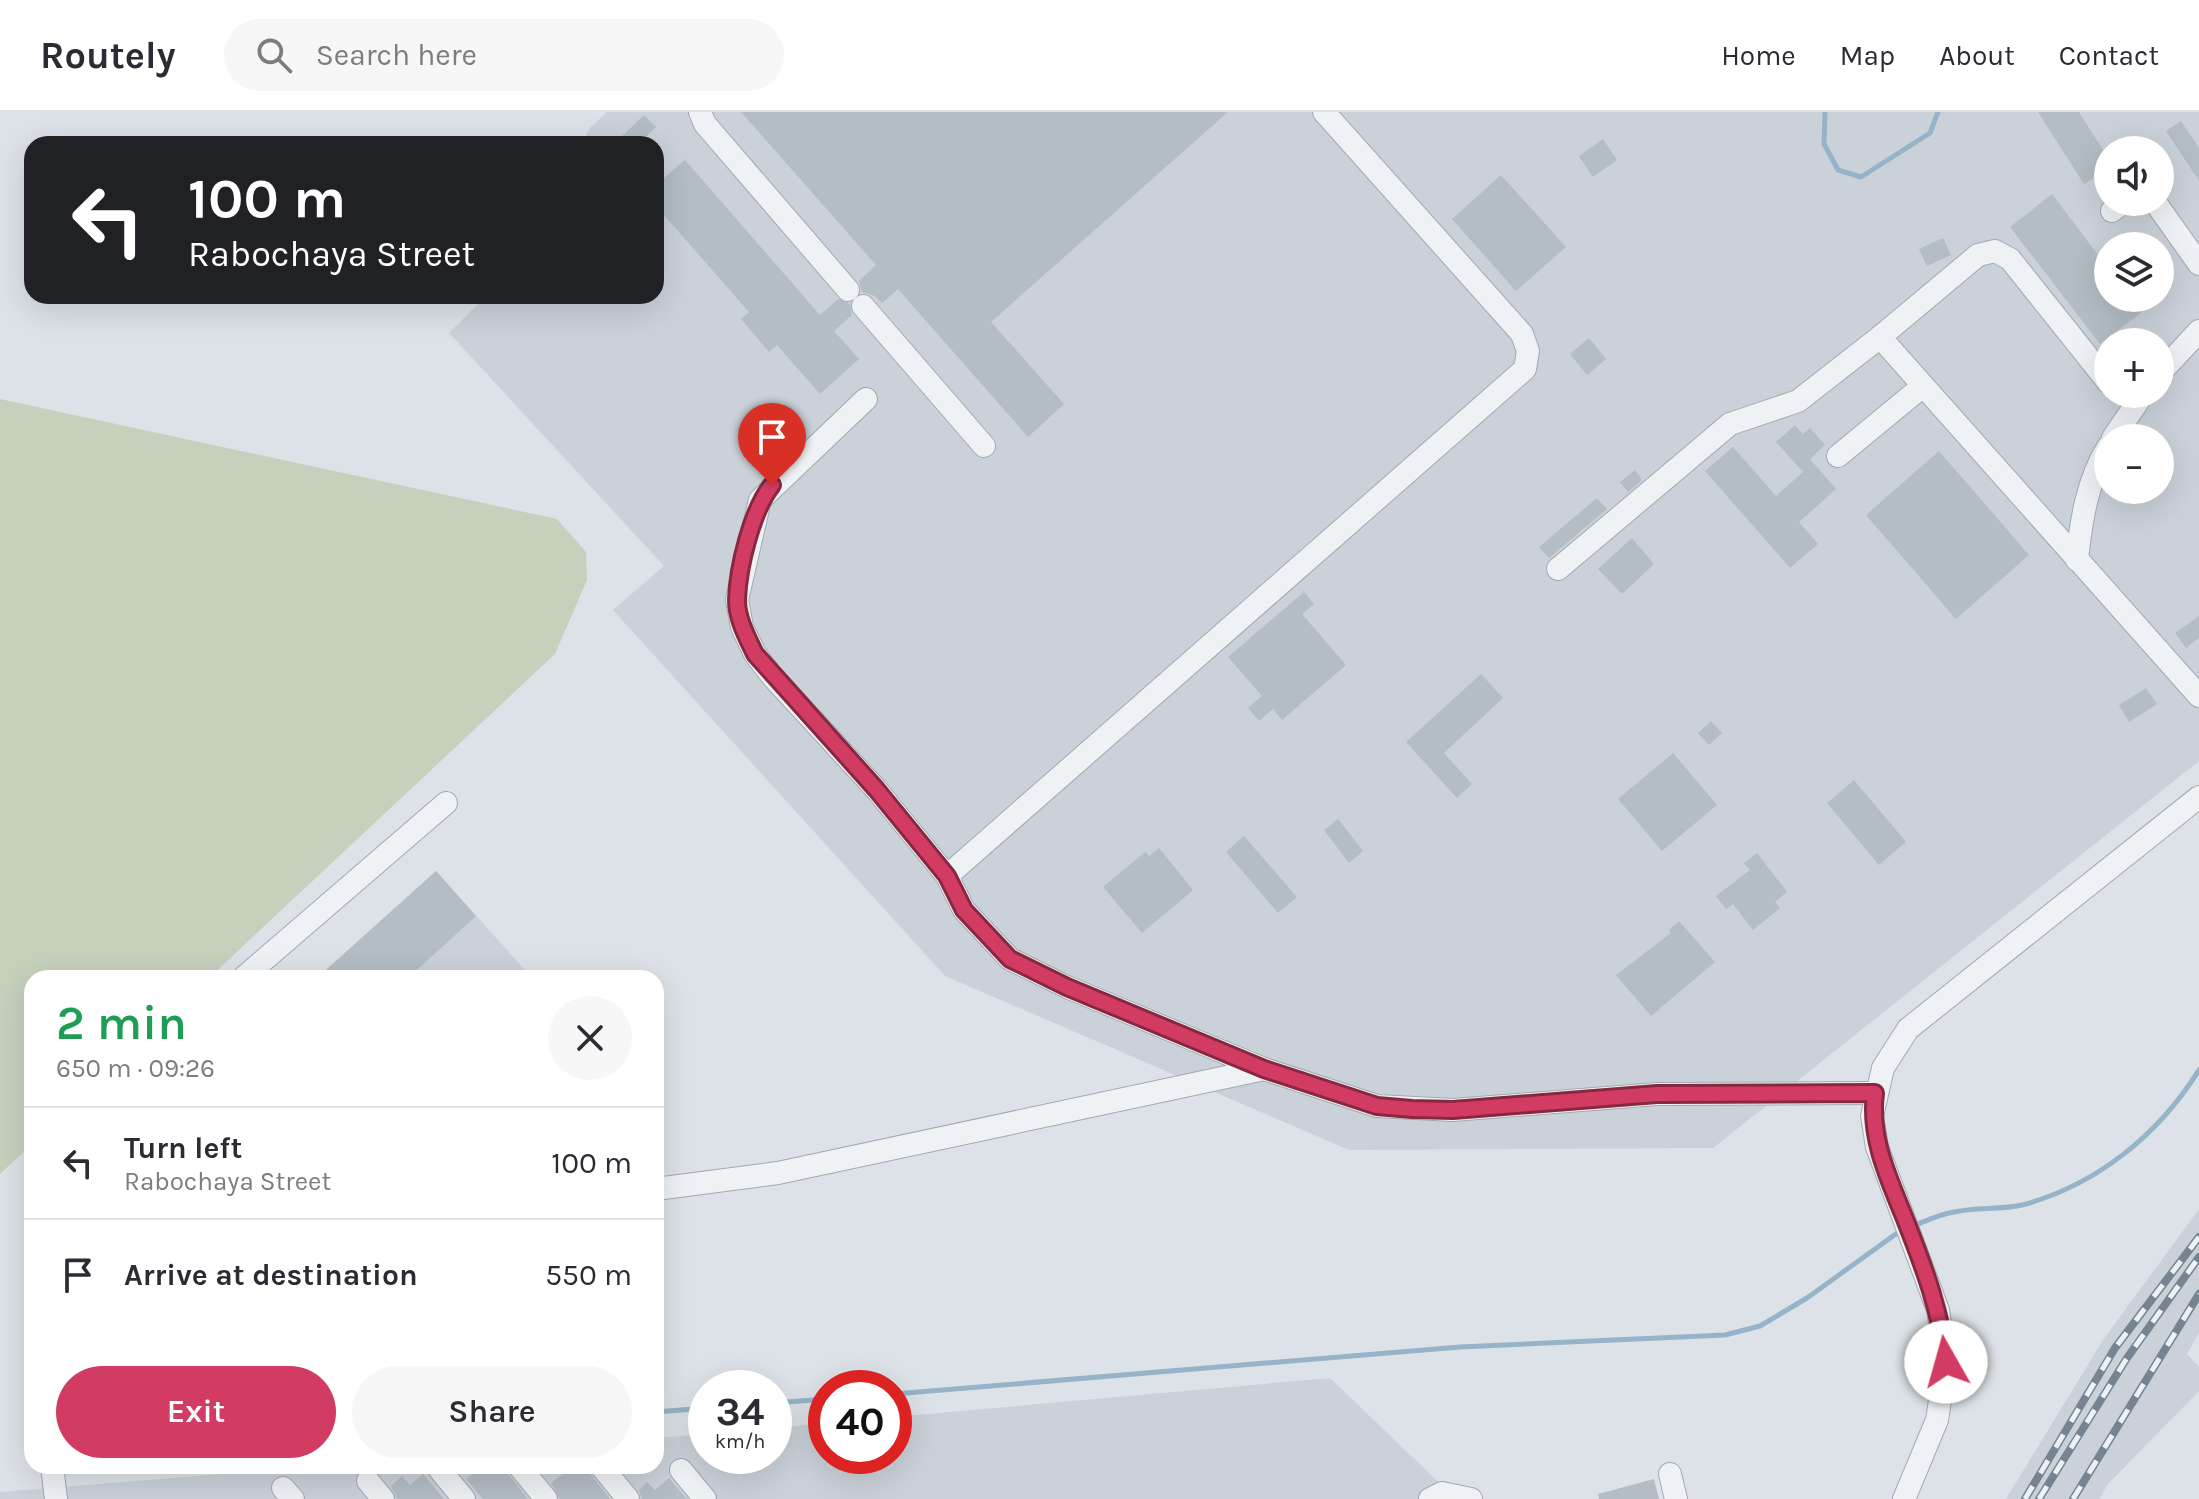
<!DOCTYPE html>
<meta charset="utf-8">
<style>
body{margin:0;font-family:Karla,sans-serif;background:#f7f7f7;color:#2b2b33;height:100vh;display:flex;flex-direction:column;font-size:30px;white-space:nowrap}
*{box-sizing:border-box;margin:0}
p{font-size:26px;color:#7c7c81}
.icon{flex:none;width:44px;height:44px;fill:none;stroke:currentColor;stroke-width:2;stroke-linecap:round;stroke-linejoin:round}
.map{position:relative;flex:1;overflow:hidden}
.side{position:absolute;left:24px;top:858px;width:640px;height:504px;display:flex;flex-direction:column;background:#fff;border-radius:24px;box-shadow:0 8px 32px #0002}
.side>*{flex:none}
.top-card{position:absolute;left:24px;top:24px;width:640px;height:168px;border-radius:24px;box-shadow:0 8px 32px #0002;background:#202124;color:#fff;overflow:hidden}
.tools{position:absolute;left:2094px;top:24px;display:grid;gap:16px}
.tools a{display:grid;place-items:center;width:80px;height:80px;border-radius:50%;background:#fff;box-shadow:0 8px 32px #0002;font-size:40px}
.speed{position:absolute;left:688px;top:1258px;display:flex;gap:16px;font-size:40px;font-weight:700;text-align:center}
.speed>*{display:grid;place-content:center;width:104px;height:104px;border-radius:50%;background:#fff;box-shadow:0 8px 32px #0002;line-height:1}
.speed small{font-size:20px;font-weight:400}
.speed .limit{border:12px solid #d22;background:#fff;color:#111}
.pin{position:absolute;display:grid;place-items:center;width:68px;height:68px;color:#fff;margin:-82px -34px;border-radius:50% 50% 50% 0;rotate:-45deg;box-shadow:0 0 8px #0007}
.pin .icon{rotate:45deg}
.me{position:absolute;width:88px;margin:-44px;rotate:353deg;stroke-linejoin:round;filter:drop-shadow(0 0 6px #0008)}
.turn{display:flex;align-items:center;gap:28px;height:168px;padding:0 32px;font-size:36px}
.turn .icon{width:104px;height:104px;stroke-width:2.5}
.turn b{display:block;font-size:56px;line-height:68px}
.round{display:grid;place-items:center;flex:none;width:84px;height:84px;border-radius:42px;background:#f7f7f7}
.summary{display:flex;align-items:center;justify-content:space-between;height:136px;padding:0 32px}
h1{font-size:48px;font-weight:600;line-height:60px;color:#1e9e55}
.cta{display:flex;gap:16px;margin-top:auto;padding:16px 32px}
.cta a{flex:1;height:92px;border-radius:48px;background:#d23c63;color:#fff;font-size:32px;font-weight:600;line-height:92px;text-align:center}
.cta a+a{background:#f7f7f7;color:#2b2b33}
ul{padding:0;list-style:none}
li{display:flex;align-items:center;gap:24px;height:112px;padding:0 32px;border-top:2px solid #e1e1e2}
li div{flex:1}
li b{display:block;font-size:30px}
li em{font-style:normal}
header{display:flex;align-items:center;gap:48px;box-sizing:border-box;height:112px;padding:0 40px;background:#fff;border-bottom:2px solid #e1e1e2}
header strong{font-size:38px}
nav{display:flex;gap:44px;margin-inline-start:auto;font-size:28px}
.search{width:560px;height:72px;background:#f7f7f7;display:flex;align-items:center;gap:20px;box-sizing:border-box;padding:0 28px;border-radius:44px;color:#7c7c81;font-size:30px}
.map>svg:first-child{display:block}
.built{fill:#cad1d9;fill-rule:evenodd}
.green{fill:#c5d1bd}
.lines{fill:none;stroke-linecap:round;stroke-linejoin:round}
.stream{stroke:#96b4c9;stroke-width:5}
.building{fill:#b4bcc4}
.minor-casing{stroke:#a2a9b1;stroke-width:24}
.minor{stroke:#eff2f5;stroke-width:22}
.rail-casing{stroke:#768391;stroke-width:8}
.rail{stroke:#ecf1f5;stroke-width:5;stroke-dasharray:15;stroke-linecap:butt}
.route-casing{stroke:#882740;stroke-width:20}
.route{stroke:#d23c63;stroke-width:14}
</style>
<header>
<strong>Routely</strong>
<div class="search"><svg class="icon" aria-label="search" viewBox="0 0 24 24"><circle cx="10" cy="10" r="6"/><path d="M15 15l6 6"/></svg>Search here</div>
<nav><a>Home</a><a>Map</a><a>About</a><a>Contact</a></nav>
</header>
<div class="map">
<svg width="2199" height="1387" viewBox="0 0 2199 1387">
<rect width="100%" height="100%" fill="#dce2e7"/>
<!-- built -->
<g class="built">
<path d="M 607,0 L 2199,0 L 2199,649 L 1713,1036 L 1349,1038 L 945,864 L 613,498 L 664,454 L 449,221 L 486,184 L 656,184 L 656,32 L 583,32 L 588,18 ZM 2108,38 L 2160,38 L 2160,90 L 2108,90 ZM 2108,134 L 2160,134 L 2160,186 L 2108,186 ZM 2108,230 L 2160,230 L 2160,282 L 2108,282 ZM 2108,326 L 2160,326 L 2160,378 L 2108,378 Z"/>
<path d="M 436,759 L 532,866 L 317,866 Z"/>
<path d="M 2199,1097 L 2199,1221 L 2187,1242 L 2199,1255 L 2199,1279 L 2107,1373 L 2100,1387 L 2006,1387 L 2103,1228 Z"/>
<path d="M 1330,1266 L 1456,1387 L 0,1387 L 0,1380 L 322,1354 L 656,1354 L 656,1326 L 706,1322 L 706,1344 L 774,1344 L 774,1316 L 826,1311 L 826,1344 L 894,1344 L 894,1305 Z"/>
</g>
<!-- green -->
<path class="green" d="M 0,287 L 557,407 L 586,440 L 587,468 L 555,542 L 209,866 L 32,866 L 32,1032 L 0,1062 Z"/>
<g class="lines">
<!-- stream -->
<g class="stream">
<path d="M 1825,0 L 1824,32 L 1838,58 L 1861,65 L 1930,21 L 1938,0"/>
<path d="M 1913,1114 C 1926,1109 1940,1102 1954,1100 C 1976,1095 2000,1098 2022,1093 C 2097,1073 2158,1023 2199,958"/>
<path d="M 894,1282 L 1460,1235 L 1725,1223 L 1760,1214 L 1807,1186 L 1900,1119"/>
<path d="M 774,1291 L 826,1287"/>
<path d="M 656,1300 L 706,1296"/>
</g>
</g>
<!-- building -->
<g class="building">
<path d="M 741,0 L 1228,0 L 991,210 L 1064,292 L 1028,325 L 898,177 L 882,191 L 875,184 L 862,180 L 859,169 L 876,153 Z"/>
<path d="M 2038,0 L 2079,0 L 2108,46 L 2108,57 L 2084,72 Z"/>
<path d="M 644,3 L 656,15 L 639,32 L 614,32 Z"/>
<path d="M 2181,9 L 2199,36 L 2199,69 L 2166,19 Z"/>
<path d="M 1603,27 L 1617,48 L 1593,65 L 1579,44 Z"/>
<path d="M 685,48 L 820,203 L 838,187 L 850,192 L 852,203 L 834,219 L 859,247 L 820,282 L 777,233 L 769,240 L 741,207 L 749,200 L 656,94 L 656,73 Z"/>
<path d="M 1501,63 L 1566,135 L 1516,179 L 1452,107 Z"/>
<path d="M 2052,82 L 2108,156 L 2108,186 L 2131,186 L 2142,200 L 2100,232 L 2010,115 Z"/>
<path d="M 1943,126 L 1951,143 L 1927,154 L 1919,137 Z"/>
<path d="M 1589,226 L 1606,247 L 1587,263 L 1570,242 Z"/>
<path d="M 1795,313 L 1803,322 L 1810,316 L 1825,333 L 1810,347 L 1836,377 L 1799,410 L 1818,432 L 1790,456 L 1705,359 L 1733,335 L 1776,384 L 1803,360 L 1776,330 Z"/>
<path d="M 1939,339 L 2029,443 L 1956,507 L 1866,403 Z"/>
<path d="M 1635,358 L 1642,368 L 1628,380 L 1620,370 Z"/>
<path d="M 1597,386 L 1607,397 L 1549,446 L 1539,435 Z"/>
<path d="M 1632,426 L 1654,452 L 1622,482 L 1598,457 Z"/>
<path d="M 1304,480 L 1314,492 L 1302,502 L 1346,553 L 1282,608 L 1273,597 L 1259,609 L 1248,596 L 1262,584 L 1228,545 Z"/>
<path d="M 2199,504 L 2199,526 L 2186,536 L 2175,521 Z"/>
<path d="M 1481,562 L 1503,586 L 1444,641 L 1472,672 L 1457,686 L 1406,630 Z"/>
<path d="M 2146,576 L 2157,592 L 2129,610 L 2119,593 Z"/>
<path d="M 1711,609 L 1722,621 L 1709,633 L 1698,621 Z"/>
<path d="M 1673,641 L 1717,693 L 1662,739 L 1618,687 Z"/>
<path d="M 1854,668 L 1906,730 L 1879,753 L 1827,691 Z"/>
<path d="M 1338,707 L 1363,739 L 1349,751 L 1324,718 Z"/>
<path d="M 1244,724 L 1297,785 L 1278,801 L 1226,740 Z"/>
<path d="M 1159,736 L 1193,778 L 1142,821 L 1103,775 L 1145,740 L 1149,744 Z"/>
<path d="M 1757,741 L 1787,780 L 1775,790 L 1780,796 L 1753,818 L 1733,792 L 1726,797 L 1716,784 L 1750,758 L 1744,751 Z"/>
<path d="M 436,759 L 476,804 L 408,866 L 317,866 Z"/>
<path d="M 1679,809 L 1715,850 L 1651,904 L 1616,863 L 1671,821 L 1669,818 Z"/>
<path d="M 482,1354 L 502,1354 L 528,1387 L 483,1387 L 466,1367 Z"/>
<path d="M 573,1354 L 584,1354 L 610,1387 L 560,1387 L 551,1371 Z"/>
<path d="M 423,1362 L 444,1387 L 397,1387 L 391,1374 L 402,1364 L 410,1373 Z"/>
<path d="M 669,1366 L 687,1387 L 642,1387 L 639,1378 L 647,1370 L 655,1378 Z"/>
<path d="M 1654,1367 L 1659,1387 L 1599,1387 L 1598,1382 Z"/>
</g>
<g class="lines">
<!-- minor casing -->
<g class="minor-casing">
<g id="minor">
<path d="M 700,0 L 705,12 L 848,178"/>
<path d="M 2155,90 L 2199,152"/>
<path d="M 2112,99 L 2124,90"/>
<path d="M 863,194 L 984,334"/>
<path d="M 1880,225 L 1978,143 L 1995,139 L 2010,147 L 2108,270"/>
<path d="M 2160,261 L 2199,219"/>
<path d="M 866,287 L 760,388 L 737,488 L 742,515 L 755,542 L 772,564 L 876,677 L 947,764 L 964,798 L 1010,847 L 1067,875 L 1264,957 L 1377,994 L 1453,998 L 1657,982 L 1875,981"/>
<path d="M 2113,326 L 2143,282"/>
<path d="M 1838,344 L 1923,274"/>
<path d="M 2077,448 C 2081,409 2087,369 2108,335"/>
<path d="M 1558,457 L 1730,312 L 1798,289 L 1880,225 L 2199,584"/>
<path d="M 947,764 L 1525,257 L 1528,239 L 1522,222 L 1324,0"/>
<path d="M 243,866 L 446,691"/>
<path d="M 656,1077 L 778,1061 L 1264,957"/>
<path d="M 52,1354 L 56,1387"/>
<path d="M 519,1354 L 546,1387"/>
<path d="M 601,1354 L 628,1387"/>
<path d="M 440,1358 L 464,1387"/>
<path d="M 681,1358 L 705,1387"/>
<path d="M 1670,1362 L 1676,1387"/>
<path d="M 368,1369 L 383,1387"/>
<path d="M 283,1376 L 293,1387"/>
<path d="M 1430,1387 L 1442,1381 L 1471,1387"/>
<path d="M 1904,1387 L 1937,1308 L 1946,1250 L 1938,1198 L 1877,1035 L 1872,1004 L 1883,956 L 1908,917 L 2199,685"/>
</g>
</g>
<!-- minor -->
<use href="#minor" class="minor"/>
<!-- rail casing -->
<g class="rail-casing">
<g id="rail">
<path d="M 2025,1387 L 2115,1236 L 2199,1125"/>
<path d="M 2039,1387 L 2127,1246 L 2199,1145"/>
<path d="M 2073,1387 L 2199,1182"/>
</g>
</g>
<!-- rail -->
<use href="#rail" class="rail"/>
</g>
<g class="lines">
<!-- route casing -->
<g class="route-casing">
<path id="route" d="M 772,373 C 752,398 738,455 737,488 C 737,507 747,525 755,542 L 876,677 L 947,764 L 964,798 L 1010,847 L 1067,875 L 1264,957 L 1377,994 L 1412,997 L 1453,998 L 1657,982 L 1875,981 C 1869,1028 1890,1069 1907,1112 C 1925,1158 1941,1201 1946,1250"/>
</g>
<!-- route -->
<use href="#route" class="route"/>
</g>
</svg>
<div class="tools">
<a><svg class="icon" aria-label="sound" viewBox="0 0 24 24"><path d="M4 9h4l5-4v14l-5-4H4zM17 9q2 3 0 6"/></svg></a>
<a><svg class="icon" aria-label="layers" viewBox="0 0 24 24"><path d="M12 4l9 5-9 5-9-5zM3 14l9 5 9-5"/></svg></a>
<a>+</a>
<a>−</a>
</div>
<div class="speed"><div>34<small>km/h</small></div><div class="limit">40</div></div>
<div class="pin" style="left:772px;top:373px;background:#d93025"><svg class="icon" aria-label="arrive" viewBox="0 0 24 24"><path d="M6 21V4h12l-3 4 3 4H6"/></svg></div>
<svg class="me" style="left:1946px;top:1250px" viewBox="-20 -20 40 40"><circle r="19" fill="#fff"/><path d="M0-13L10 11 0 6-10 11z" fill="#d23c63"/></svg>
<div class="top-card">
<div class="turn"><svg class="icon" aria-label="left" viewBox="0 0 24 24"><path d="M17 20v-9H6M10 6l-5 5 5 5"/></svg><div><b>100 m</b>Rabochaya Street</div></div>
</div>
<section class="side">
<div class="summary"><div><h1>2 min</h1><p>650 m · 09:26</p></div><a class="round"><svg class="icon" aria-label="close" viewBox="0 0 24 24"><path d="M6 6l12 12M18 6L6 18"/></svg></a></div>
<ul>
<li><svg class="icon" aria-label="left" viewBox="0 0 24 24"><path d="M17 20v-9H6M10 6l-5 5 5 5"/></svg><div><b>Turn left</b><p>Rabochaya Street</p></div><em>100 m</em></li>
<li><svg class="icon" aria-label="arrive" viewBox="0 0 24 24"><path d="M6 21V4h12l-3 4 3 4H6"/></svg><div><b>Arrive at destination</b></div><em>550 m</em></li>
</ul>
<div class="cta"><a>Exit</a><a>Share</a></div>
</section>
</div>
